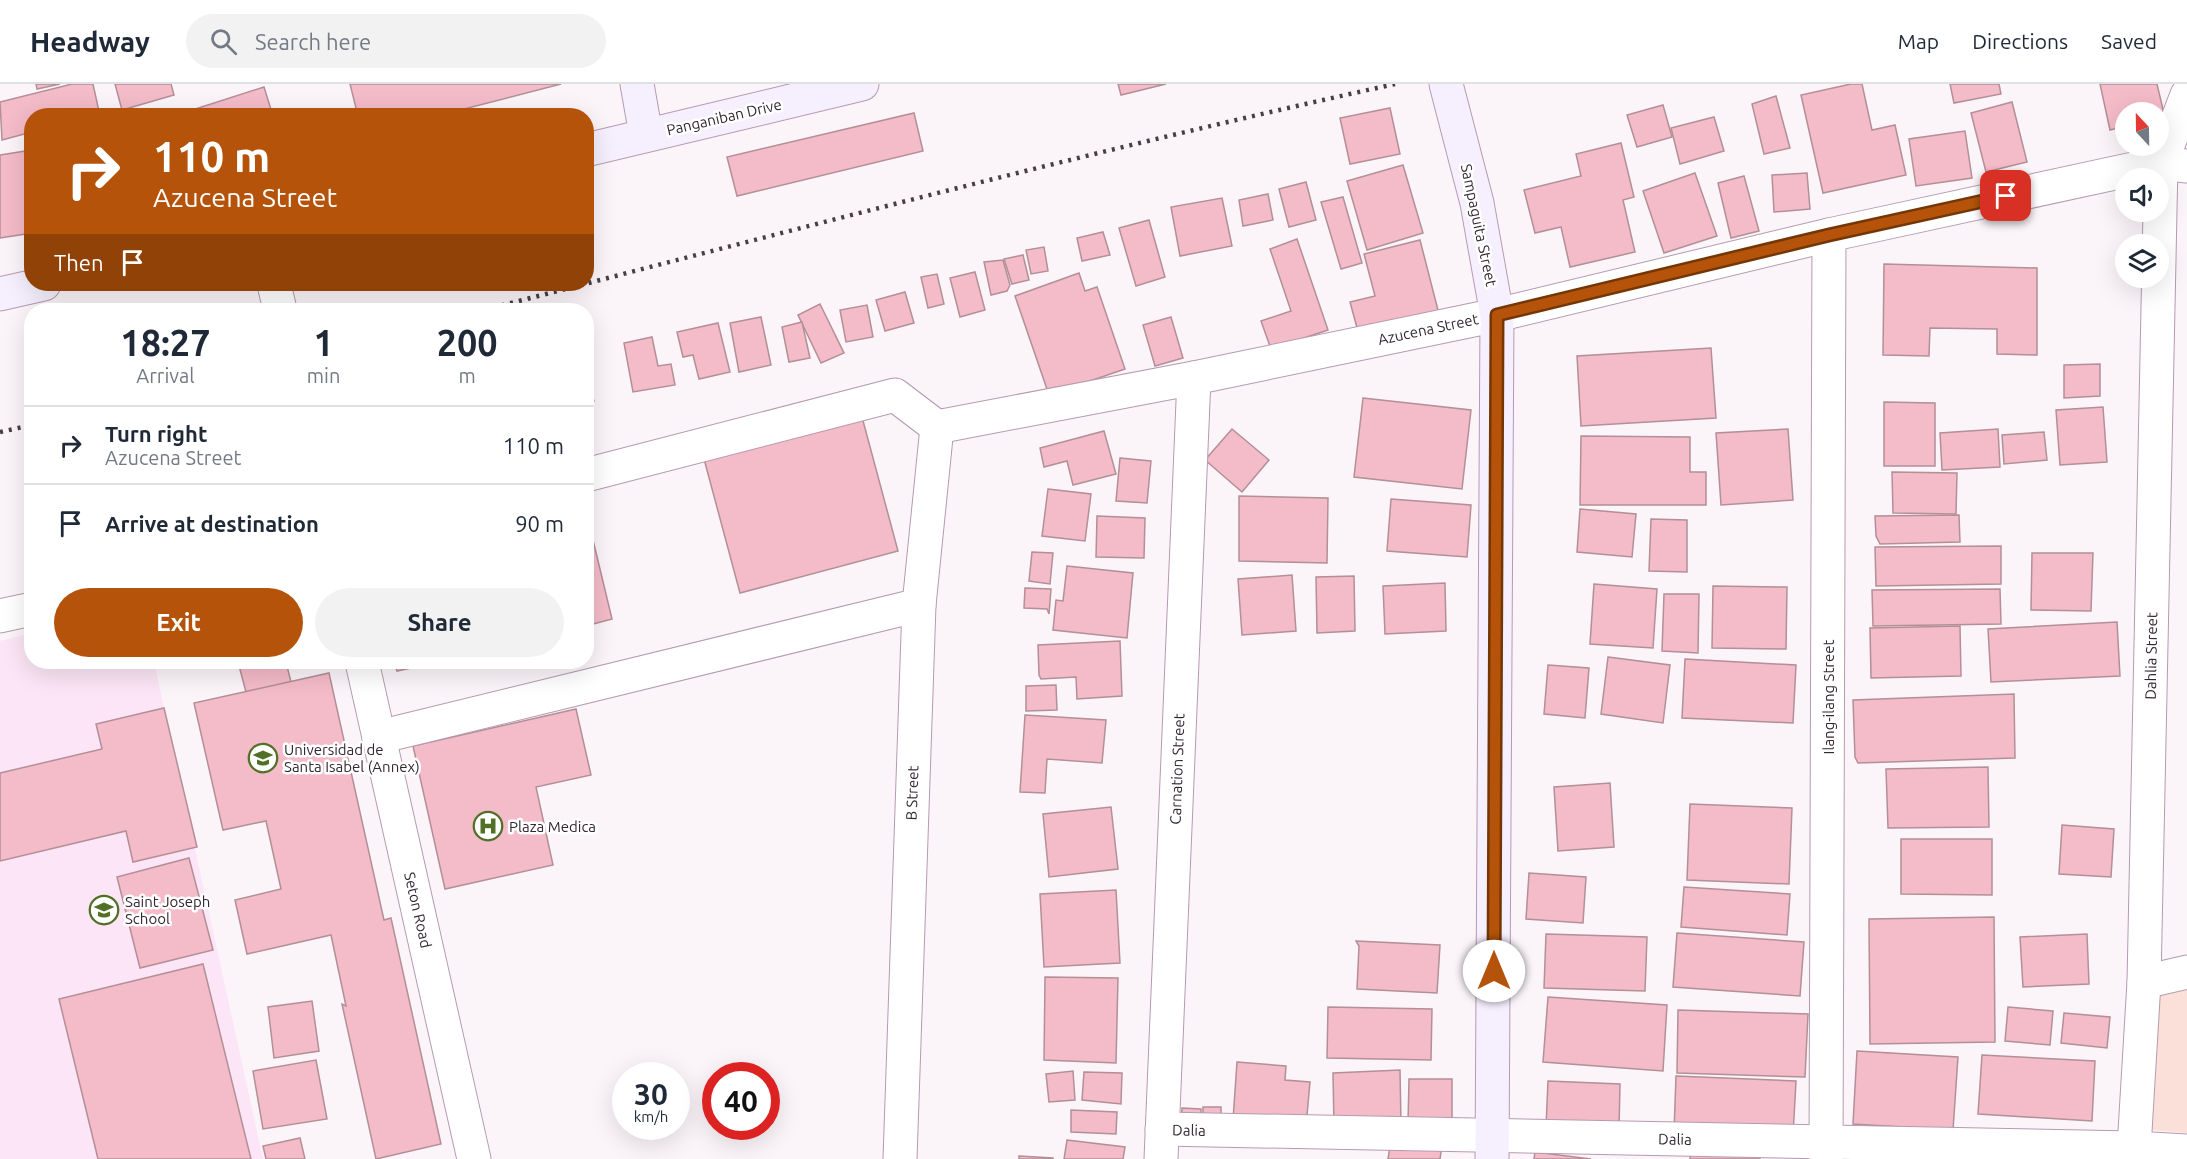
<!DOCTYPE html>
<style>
body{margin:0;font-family:Ubuntu,sans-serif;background:#f2f2f3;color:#1f2937;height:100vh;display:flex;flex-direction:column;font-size:22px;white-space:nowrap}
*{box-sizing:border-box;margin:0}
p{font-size:20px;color:#747a83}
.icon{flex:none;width:33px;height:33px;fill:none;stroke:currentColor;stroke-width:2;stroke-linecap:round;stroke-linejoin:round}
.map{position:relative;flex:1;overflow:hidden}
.panel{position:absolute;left:24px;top:219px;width:570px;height:366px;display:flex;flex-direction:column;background:#fff;border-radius:24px;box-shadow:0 6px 24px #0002}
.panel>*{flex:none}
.top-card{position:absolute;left:24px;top:24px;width:570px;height:183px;border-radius:24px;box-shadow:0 6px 24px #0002;background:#b45309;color:#fff;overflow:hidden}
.needle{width:39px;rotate:338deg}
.tools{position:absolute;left:2115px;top:18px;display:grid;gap:12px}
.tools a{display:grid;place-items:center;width:54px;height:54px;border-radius:50%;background:#fff;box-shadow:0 6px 24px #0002;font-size:30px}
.speed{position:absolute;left:612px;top:978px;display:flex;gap:12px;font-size:30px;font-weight:700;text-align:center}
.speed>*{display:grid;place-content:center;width:78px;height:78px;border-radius:50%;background:#fff;box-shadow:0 6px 24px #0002;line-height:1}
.speed small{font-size:15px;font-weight:400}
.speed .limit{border:9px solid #d22;background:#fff;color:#111}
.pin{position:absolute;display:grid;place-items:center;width:51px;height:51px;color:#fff;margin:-26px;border-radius:12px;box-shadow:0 3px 9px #0006}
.me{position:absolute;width:66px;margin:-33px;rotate:0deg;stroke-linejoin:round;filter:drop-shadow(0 0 4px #0008)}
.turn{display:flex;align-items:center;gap:21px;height:126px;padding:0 30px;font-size:27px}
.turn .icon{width:78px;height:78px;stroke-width:2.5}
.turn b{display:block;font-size:42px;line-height:51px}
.then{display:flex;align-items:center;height:57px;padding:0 30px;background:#0003;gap:12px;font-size:22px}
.eta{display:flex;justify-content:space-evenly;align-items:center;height:102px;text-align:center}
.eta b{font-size:36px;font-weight:600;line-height:42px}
.primary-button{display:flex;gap:12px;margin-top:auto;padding:12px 30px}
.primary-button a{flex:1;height:69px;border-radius:36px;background:#b45309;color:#fff;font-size:24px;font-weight:600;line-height:69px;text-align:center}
.primary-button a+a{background:#f2f2f3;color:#1f2937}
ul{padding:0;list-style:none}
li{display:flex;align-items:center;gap:18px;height:78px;padding:0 30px;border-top:2px solid #e0e1e3}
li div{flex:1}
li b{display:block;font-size:22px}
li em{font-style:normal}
header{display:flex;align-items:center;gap:36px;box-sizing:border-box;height:84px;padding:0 30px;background:#fff;border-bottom:2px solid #e0e1e3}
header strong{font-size:28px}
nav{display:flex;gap:33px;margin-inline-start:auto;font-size:21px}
.search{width:420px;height:54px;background:#f2f2f3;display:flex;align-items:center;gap:15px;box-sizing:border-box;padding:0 21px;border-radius:33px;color:#747a83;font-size:22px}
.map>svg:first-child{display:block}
.built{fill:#fbe5f6}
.green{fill:#fbe0d9}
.building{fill:#f4bbc8;stroke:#b38f97;stroke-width:1.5}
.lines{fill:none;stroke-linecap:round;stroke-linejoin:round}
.street-casing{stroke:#b69ab0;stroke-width:35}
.secondary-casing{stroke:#b69ab0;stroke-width:35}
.street{stroke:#fff;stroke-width:33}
.secondary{stroke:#f5effe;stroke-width:33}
.rail{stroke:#483e46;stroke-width:4.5;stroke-dasharray:3 6;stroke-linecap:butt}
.route-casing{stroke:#753606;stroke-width:15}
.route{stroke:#b45309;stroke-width:10}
.labels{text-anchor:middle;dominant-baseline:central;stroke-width:5;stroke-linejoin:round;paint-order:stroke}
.street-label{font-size:15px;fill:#332831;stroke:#fff}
.poi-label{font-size:15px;fill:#332831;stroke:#fff;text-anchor:start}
</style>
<header>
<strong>Headway</strong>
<div class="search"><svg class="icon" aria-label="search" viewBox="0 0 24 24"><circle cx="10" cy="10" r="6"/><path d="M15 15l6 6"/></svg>Search here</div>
<nav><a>Map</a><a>Directions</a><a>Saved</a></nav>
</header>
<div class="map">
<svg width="2187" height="1075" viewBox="0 0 2187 1075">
<rect width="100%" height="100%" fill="#fbf5fa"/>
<!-- built -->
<path class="built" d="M 31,549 L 32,578 L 154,578 L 263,1075 L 0,1075 L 0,557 Z"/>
<!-- green -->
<path class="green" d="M 2187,904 L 2187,1049 L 2151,1046 L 2160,911 Z"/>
<!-- building -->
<g class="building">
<path d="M 36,0 L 60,0 L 37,5 Z"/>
<path d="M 72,0 L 93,0 L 100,32 L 32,32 L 32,48 L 2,56 L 0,18 Z"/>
<path d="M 115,0 L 171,0 L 174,11 L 122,26 Z"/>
<path d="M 350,0 L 561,0 L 437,32 L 358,32 Z"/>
<path d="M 1118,0 L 1166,0 L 1121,11 Z"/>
<path d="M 1851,0 L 1862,0 L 1872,46 L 1895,41 L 1906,91 L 1823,109 L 1801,11 Z"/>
<path d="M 1950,0 L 1999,0 L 2001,10 L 1954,19 Z"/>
<path d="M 2100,0 L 2157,0 L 2165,34 L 2158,35 L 2158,28 L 2126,28 L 2126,42 L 2110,46 Z"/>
<path d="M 264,3 L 273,32 L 190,32 L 189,27 Z"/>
<path d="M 1776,12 L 1790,64 L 1764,70 L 1752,20 Z"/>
<path d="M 2012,18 L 2027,78 L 1986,88 L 1971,29 Z"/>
<path d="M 1663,21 L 1672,53 L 1637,63 L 1627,31 Z"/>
<path d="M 1390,24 L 1400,70 L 1350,80 L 1340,34 Z"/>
<path d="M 914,29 L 923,67 L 737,112 L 727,73 Z"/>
<path d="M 1714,33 L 1724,67 L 1680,80 L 1671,44 Z"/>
<path d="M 1965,47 L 1972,94 L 1916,102 L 1909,55 Z"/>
<path d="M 1621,59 L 1634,113 L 1623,116 L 1635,168 L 1570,183 L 1561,143 L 1535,149 L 1524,106 L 1581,92 L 1576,70 Z"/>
<path d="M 32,66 L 32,149 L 0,154 L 0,71 Z"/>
<path d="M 1403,81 L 1423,149 L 1367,166 L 1347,97 Z"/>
<path d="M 1695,89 L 1717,152 L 1664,169 L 1643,107 Z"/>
<path d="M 1807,89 L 1810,125 L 1774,128 L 1772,91 Z"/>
<path d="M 1744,92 L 1759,147 L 1731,154 L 1718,99 Z"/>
<path d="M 1306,98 L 1316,136 L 1289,143 L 1279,105 Z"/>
<path d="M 1268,110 L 1273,136 L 1243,142 L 1239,116 Z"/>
<path d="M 1343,113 L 1362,179 L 1341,185 L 1321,118 Z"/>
<path d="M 1222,114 L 1232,162 L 1180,172 L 1171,123 Z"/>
<path d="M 1149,136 L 1165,193 L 1136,202 L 1119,144 Z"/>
<path d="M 1103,148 L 1110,171 L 1082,177 L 1077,154 Z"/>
<path d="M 1297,155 L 1328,246 L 1271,265 L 1261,237 L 1291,227 L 1270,165 Z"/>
<path d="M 1420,156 L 1439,230 L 1359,251 L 1350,218 L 1375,212 L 1364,170 Z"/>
<path d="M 1044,163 L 1048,187 L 1031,190 L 1026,166 Z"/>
<path d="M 1023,171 L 1029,196 L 1012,200 L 1004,175 Z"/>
<path d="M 1003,176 L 1010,201 L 1007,207 L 991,211 L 984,178 Z"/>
<path d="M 1884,180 L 2037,184 L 2037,271 L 1997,270 L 1997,245 L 1930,244 L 1929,272 L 1883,271 Z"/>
<path d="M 975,188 L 985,226 L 960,233 L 950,194 Z"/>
<path d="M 1079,189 L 1085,207 L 1097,203 L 1125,285 L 1049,311 L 1015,212 Z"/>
<path d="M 937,190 L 944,220 L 928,224 L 921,193 Z"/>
<path d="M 905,208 L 914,239 L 885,247 L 876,216 Z"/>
<path d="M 820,220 L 844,269 L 821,279 L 798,231 Z"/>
<path d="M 867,221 L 873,253 L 846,258 L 840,226 Z"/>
<path d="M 761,233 L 771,281 L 739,288 L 730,239 Z"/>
<path d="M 1171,233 L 1183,274 L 1155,282 L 1143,241 Z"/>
<path d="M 802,238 L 810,274 L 789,278 L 782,243 Z"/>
<path d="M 718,239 L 730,288 L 699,295 L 693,271 L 683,273 L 677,248 Z"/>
<path d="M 652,253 L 658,282 L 671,280 L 675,301 L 633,308 L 624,259 Z"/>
<path d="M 1711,264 L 1716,334 L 1581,342 L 1577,272 Z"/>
<path d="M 2100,280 L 2100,312 L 2064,314 L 2064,281 Z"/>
<path d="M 586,295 L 594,317 L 586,320 Z"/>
<path d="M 1363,314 L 1471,326 L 1462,405 L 1354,393 Z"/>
<path d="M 1884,318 L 1935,319 L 1935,382 L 1884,382 Z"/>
<path d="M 2103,323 L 2107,378 L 2060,381 L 2056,326 Z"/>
<path d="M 862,333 L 898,467 L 740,509 L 704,375 Z"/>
<path d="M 1232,345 L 1269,376 L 1242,408 L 1205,376 Z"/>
<path d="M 1788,345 L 1793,416 L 1721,421 L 1716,349 Z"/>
<path d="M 1998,345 L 2000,383 L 1942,386 L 1940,349 Z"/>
<path d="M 1104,347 L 1116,390 L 1073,401 L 1067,377 L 1044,383 L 1040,364 Z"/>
<path d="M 2044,348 L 2047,376 L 2004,380 L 2002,351 Z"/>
<path d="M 1581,352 L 1690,353 L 1690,388 L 1706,388 L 1706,421 L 1580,421 Z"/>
<path d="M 1120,374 L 1151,377 L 1147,419 L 1116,417 Z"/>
<path d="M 1892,388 L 1957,389 L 1956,430 L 1893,429 Z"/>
<path d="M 1048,405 L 1091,410 L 1085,457 L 1042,452 Z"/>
<path d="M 1239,412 L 1328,414 L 1327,479 L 1239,477 Z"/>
<path d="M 1391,415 L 1471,421 L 1467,473 L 1387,467 Z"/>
<path d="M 1580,425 L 1636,430 L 1632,473 L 1577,468 Z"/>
<path d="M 586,427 L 612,535 L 586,542 Z"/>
<path d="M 1959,431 L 1960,458 L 1880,460 L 1876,452 L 1875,432 Z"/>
<path d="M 1097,432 L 1145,434 L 1144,474 L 1096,473 Z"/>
<path d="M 1651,435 L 1687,436 L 1687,488 L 1649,487 Z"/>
<path d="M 2001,462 L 2001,500 L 1876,502 L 1875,463 Z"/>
<path d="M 1032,468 L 1053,469 L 1050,500 L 1029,497 Z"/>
<path d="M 2032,469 L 2093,469 L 2091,527 L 2031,526 Z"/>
<path d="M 1067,482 L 1133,489 L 1127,554 L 1053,546 L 1056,516 L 1063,517 Z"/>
<path d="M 1292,491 L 1296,547 L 1242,551 L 1238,495 Z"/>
<path d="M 1354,492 L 1355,547 L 1317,549 L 1316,493 Z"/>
<path d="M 1445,499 L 1446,547 L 1385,550 L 1383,502 Z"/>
<path d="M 1594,500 L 1657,505 L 1653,564 L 1590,560 Z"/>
<path d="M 1713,502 L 1787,503 L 1786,565 L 1712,564 Z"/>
<path d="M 1025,504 L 1051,505 L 1049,530 L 1047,525 L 1024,524 Z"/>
<path d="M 2000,505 L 2001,540 L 1873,542 L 1872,506 Z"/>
<path d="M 1664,510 L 1699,510 L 1698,569 L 1662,567 Z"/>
<path d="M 2117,538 L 2120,592 L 1991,598 L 1988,545 Z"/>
<path d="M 1960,542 L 1961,592 L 1871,594 L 1870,544 Z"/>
<path d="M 1120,557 L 1122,612 L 1077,615 L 1076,593 L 1041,595 L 1039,591 L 1038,561 Z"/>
<path d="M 1608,573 L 1670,581 L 1663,639 L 1601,630 Z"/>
<path d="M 1685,575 L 1796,581 L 1793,639 L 1682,634 Z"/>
<path d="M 238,578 L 286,578 L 291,598 L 246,608 Z"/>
<path d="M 394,578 L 438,578 L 397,587 Z"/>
<path d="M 1548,581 L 1589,584 L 1585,634 L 1544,630 Z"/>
<path d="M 329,589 L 384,836 L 391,834 L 441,1060 L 376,1075 L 342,920 L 346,922 L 331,851 L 247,870 L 235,816 L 281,805 L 266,737 L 223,746 L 194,619 Z"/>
<path d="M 1056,601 L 1057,626 L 1026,627 L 1026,602 Z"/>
<path d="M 2014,610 L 2015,674 L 1858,679 L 1855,673 L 1853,616 Z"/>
<path d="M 164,624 L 197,763 L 133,778 L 126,747 L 0,777 L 0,689 L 102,665 L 96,640 Z"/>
<path d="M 576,625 L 591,691 L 536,703 L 553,781 L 445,805 L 413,662 Z"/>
<path d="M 1025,631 L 1106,636 L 1102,679 L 1047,675 L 1045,709 L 1020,708 Z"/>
<path d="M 1988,683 L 1989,743 L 1888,744 L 1886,685 Z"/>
<path d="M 1610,699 L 1614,763 L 1558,767 L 1554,703 Z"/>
<path d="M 1690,720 L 1792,724 L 1789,800 L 1687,796 Z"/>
<path d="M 1111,723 L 1118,785 L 1049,793 L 1043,730 Z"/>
<path d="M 2062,741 L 2114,745 L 2111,793 L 2059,790 Z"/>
<path d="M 1901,755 L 1992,755 L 1992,811 L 1901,810 Z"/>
<path d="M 189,774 L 213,866 L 140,884 L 117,793 Z"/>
<path d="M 1529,789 L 1586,793 L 1583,839 L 1526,835 Z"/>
<path d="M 1684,803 L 1790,810 L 1787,851 L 1681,843 Z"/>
<path d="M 1116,806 L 1120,879 L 1044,883 L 1040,810 Z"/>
<path d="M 1994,833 L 1995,958 L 1870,960 L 1869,835 Z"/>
<path d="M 1677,849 L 1804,858 L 1800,912 L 1673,903 Z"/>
<path d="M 1546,850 L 1647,853 L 1645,907 L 1544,904 Z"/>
<path d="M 2087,850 L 2089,900 L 2023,903 L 2020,853 Z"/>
<path d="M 1356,857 L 1440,861 L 1437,909 L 1357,905 L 1359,862 Z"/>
<path d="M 203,880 L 251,1075 L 98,1075 L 59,915 Z"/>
<path d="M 1045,893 L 1118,894 L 1116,979 L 1044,976 Z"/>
<path d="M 1548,913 L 1667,921 L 1663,987 L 1543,978 Z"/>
<path d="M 312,917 L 319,967 L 274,974 L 268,923 Z"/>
<path d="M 1328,923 L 1432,925 L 1431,976 L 1327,974 Z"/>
<path d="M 2008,923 L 2053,927 L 2050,961 L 2005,957 Z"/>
<path d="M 1678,926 L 1808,930 L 1805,993 L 1677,989 Z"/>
<path d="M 2064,929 L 2110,933 L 2107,964 L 2061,959 Z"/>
<path d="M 1857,967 L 1958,973 L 1953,1046 L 1853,1040 Z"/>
<path d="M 1982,971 L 2095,977 L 2092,1037 L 1978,1030 Z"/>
<path d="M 316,976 L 327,1035 L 263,1045 L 253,987 Z"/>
<path d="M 1237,978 L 1286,982 L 1285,996 L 1310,998 L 1306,1042 L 1233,1036 Z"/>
<path d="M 1400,986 L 1401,1040 L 1334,1042 L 1333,989 Z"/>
<path d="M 1073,987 L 1075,1016 L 1049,1018 L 1046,990 Z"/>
<path d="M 1084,988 L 1122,989 L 1121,1020 L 1082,1016 Z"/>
<path d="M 1676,992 L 1796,997 L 1793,1052 L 1674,1048 Z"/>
<path d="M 1409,995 L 1452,995 L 1452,1040 L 1408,1040 Z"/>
<path d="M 1548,997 L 1620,1000 L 1619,1046 L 1546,1043 Z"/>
<rect x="1203" y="1023" width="18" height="21"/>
<path d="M 1182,1024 L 1201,1025 L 1201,1044 L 1181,1043 Z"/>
<path d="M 1071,1026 L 1117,1028 L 1116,1050 L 1071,1048 Z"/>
<path d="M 300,1054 L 305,1075 L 266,1075 L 263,1062 Z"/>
<path d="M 1067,1056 L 1125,1063 L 1123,1075 L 1064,1075 Z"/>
<path d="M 1391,1056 L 1442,1062 L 1440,1075 L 1388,1075 Z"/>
<path d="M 1691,1066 L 1760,1069 L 1760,1075 L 1690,1075 Z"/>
<path d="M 1535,1068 L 1591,1075 L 1534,1075 Z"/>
<path d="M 1019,1072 L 1053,1074 L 1053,1075 L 1019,1075 Z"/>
</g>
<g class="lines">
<!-- street casing -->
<g class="street-casing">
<g id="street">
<path d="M 274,200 L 280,226"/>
<path d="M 937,343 L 1194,294 L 1497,231 L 1829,151 L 2161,79 L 2187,82"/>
<path d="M 586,391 L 895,311 L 937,343"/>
<path d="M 0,532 L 32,525"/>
<path d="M 362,578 L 474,1075"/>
<path d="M 379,653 L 919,521"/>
<path d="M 2144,898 L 2187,888"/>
<path d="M 1162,1045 L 2134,1064 L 2187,1067"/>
<path d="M 2134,1064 L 2144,898 L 2161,79 L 2187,11"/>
<path d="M 900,1075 L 919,521 L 937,343"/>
<path d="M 1161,1075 L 1194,294"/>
<path d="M 1826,1075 L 1829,151"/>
</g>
</g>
<!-- secondary casing -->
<g class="secondary-casing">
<g id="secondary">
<path d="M 637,0 L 646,51"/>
<path d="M 1446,0 L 1477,119 L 1497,231 L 1492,1075"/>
<path d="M 586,66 L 862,0"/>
<path d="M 0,210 L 44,200"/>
</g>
</g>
<!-- street -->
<use href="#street" class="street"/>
<!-- secondary -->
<use href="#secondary" class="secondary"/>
<!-- rail -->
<g class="rail">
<path d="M 484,226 C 787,148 1089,67 1395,0"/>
<path d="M 0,348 L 32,341"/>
</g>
</g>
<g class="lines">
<!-- route casing -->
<g class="route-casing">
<path id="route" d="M 1494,887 L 1497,231 L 1829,151 L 2006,112"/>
</g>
<!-- route -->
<use href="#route" class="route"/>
</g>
<!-- icons -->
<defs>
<g id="university-ring" transform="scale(1.5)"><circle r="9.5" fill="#fff" stroke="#517026" stroke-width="1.5"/><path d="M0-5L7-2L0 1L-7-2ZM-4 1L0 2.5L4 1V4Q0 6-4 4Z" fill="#517026"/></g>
<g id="hospital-ring" transform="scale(1.5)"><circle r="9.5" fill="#fff" stroke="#517026" stroke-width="1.5"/><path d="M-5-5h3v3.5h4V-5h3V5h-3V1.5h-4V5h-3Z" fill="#517026"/></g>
<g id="school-ring" transform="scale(1.5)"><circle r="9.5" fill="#fff" stroke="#517026" stroke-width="1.5"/><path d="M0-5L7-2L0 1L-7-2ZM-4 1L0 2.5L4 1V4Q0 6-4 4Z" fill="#517026"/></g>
</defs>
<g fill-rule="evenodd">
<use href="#university-ring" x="263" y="674"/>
<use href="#hospital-ring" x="488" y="742"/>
<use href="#school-ring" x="104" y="826"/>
</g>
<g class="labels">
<!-- street labels -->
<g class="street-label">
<text transform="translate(724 33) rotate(-13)">Panganiban Drive</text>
<text transform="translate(1479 141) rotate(78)">Sampaguita Street</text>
<text transform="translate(1428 245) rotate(-12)">Azucena Street</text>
<text transform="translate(2151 572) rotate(-89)">Dahlia Street</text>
<text transform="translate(1828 613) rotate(-90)">Ilang-ilang Street</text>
<text transform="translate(1177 685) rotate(-88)">Carnation Street</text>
<text transform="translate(912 709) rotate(-88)">B Street</text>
<text transform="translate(418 826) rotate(77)">Seton Road</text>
<text transform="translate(1189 1046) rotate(1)">Dalia</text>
<text transform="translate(1675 1055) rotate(1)">Dalia</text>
</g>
<!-- poi labels -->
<g class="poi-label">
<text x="284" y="665">Universidad de<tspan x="284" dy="17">Santa Isabel (Annex)</tspan></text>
<text x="509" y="742">Plaza Medica</text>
<text x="125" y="817">Saint Joseph<tspan x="125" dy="17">School</tspan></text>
</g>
</g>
</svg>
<div class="tools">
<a><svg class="needle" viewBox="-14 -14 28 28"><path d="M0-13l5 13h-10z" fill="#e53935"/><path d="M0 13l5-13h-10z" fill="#747a83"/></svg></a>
<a><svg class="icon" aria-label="sound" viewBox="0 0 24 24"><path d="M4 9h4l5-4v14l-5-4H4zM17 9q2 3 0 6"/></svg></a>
<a><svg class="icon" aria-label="layers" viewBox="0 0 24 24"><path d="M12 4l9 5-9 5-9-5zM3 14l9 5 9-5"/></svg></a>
</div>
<div class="speed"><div>30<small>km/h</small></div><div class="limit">40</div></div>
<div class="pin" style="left:2006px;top:112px;background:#d93025"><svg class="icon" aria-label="arrive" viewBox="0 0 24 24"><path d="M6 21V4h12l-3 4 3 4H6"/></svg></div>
<svg class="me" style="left:1494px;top:887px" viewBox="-20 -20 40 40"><circle r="19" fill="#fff"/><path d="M0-13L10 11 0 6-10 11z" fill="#b45309"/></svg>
<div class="top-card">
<div class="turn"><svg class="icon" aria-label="right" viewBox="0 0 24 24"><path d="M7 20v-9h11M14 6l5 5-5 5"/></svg><div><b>110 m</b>Azucena Street</div></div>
<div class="then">Then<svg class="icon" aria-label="arrive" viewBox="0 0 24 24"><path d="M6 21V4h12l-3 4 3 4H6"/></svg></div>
</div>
<section class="panel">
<div class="eta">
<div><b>18:27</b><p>Arrival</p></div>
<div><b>1</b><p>min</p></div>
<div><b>200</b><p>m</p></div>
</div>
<ul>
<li><svg class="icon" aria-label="right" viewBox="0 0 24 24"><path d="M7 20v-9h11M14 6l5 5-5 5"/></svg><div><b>Turn right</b><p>Azucena Street</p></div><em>110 m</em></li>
<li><svg class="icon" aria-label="arrive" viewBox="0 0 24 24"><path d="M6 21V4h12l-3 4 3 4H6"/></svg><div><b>Arrive at destination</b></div><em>90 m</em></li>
</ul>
<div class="primary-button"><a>Exit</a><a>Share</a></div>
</section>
</div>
